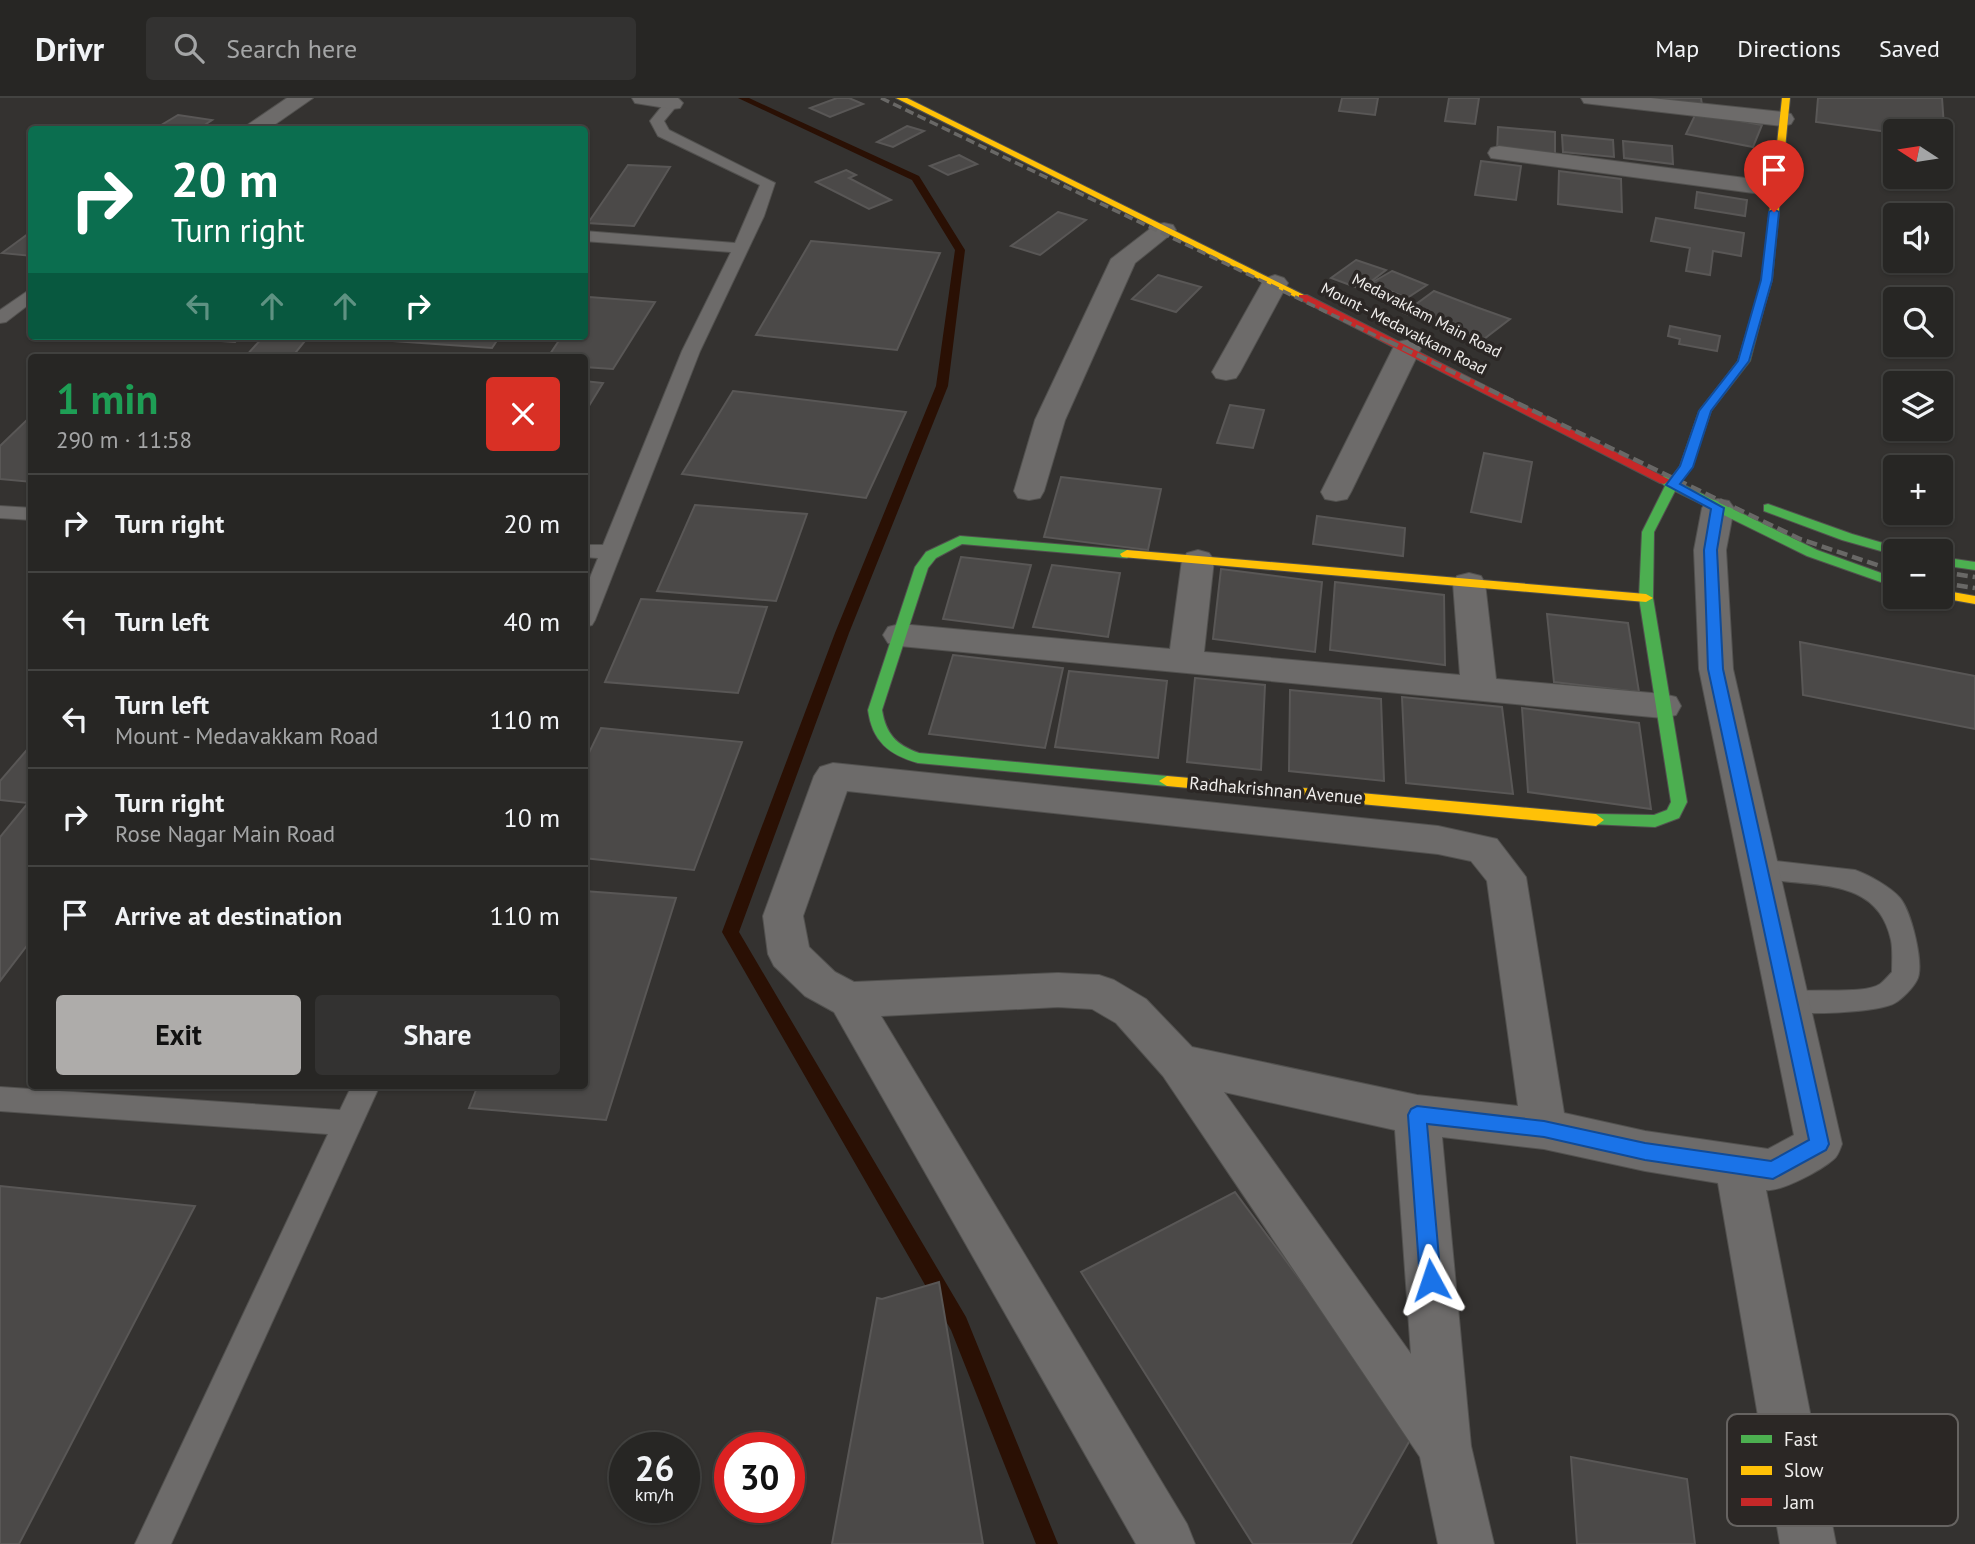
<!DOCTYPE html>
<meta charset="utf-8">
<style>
body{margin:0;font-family:"PT Sans",sans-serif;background:#333231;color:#f1f3f6;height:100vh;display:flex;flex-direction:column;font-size:26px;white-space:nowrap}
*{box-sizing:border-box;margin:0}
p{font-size:23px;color:#a4a5a6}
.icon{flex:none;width:38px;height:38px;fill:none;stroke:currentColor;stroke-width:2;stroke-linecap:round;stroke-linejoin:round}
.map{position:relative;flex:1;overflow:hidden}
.side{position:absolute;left:28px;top:256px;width:560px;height:735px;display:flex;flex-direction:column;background:#272624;border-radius:7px;box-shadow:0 2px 5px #0004,0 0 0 2px #434341}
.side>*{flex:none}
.banner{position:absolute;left:28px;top:28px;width:560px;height:214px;border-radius:7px;box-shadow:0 2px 5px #0004,0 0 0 2px #434341;background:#0b6e4f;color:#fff;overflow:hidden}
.needle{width:46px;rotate:282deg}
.buttons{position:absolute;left:1883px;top:21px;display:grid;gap:14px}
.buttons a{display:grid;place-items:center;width:70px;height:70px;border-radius:7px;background:#272624;box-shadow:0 2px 5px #0004,0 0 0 2px #434341;font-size:35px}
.speed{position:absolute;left:609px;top:1334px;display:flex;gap:14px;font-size:35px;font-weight:700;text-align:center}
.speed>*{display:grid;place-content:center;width:91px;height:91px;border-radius:50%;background:#272624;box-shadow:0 2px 5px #0004,0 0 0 2px #434341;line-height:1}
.speed small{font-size:18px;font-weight:400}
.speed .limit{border:10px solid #d22;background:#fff;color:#111}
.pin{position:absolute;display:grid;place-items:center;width:60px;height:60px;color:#fff;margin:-72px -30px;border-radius:50% 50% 50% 0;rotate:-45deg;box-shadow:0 0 7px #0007}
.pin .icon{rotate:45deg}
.me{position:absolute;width:77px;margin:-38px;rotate:355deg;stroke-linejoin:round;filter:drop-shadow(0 0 5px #0008)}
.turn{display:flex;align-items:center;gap:24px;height:147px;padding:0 28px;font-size:32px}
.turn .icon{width:91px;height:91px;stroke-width:2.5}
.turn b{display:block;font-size:49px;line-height:60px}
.lanes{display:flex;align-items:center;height:66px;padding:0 28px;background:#0003;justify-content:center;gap:35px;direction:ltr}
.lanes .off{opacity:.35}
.round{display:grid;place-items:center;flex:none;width:74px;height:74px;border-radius:7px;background:#333231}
.summary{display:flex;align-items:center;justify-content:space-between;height:119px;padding:0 28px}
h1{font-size:42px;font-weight:600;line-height:52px;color:#1e9e55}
.button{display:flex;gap:14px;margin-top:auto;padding:14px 28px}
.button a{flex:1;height:80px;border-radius:7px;background:#aeacaa;color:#111;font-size:28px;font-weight:600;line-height:80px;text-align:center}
.button a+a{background:#333231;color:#f1f3f6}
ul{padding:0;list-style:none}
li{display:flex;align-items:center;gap:21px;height:98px;padding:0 28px;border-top:2px solid #434341}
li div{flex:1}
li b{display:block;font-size:26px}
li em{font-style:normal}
header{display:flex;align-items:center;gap:42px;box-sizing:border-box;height:98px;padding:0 35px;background:#272624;border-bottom:2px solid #434341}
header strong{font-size:33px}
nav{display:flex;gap:38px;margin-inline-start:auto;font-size:24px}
.search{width:490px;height:63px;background:#333231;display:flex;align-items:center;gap:18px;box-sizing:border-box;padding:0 24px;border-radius:7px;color:#a4a5a6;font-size:26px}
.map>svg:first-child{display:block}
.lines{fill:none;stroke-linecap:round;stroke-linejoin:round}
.stream{fill:#2a1004;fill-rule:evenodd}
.building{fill:#4b4948;stroke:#595756;stroke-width:2}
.lane-casing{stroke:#52514f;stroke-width:2}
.street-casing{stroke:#52514f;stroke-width:2}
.fast-casing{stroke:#52514f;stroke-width:2}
.slow-casing{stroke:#52514f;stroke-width:2}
.jam-casing{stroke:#52514f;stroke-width:2}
.lane{fill:#6d6b6a;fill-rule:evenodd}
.street{fill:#6d6b6a;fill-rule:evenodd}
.fast{fill:#4caf50;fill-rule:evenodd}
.slow{fill:#ffc107;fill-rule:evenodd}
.jam{fill:#c62828;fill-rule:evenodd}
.rail-far1{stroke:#696866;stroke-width:3.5;stroke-dasharray:9 4.5;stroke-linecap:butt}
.rail{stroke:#696866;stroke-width:4.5;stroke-dasharray:11 5;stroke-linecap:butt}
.route{fill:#1a73e8;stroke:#114b97;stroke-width:2}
.labels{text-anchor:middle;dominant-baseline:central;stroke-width:7;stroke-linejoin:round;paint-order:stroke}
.far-street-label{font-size:16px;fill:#f0eeec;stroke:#2b2725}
.street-label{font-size:18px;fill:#f0eeec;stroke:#2b2725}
.key{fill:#2b2725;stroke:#666361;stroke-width:2}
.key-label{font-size:19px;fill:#f0eeec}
</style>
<header>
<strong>Drivr</strong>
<div class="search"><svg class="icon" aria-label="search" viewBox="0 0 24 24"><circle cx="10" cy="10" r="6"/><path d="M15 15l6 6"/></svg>Search here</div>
<nav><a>Map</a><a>Directions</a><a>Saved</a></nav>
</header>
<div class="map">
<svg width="1975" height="1446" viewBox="0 0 1975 1446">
<rect width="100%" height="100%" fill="#343230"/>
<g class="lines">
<!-- stream -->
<path class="stream" d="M 738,0 L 749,0 L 919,78 L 965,152 L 948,288 L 849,535 L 739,834 L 966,1219 L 1058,1446 L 1036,1446 L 951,1232 L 722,834 L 835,535 L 936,288 L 955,152 L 912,82 Z"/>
</g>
<!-- building -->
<g class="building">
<path d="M 837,0 L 849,0 L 863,6 L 830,19 L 810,10 Z"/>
<path d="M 1342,0 L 1378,0 L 1375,17 L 1339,13 Z"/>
<path d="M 1449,0 L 1479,0 L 1475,26 L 1445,23 Z"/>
<path d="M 1651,0 L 1701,0 L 1702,7 Z"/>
<path d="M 1818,0 L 1942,0 L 1945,43 L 1941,42 L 1941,33 L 1895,35 L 1816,24 Z"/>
<path d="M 1696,15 L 1762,27 L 1753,49 L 1686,36 Z"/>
<path d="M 178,17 L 212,22 L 197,32 L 153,32 Z"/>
<path d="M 907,28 L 924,33 L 893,49 L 877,44 Z"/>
<path d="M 1498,29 L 1555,34 L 1555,58 L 1497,53 Z"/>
<path d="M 1562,37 L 1613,42 L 1614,59 L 1563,54 Z"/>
<path d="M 1623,43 L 1672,48 L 1673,66 L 1624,60 Z"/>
<path d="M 959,57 L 977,66 L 948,77 L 930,68 Z"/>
<path d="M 1481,63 L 1521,68 L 1516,102 L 1475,97 Z"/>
<path d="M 628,67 L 670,69 L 634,128 L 588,125 Z"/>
<path d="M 846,72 L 856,77 L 849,80 L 891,102 L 869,111 L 816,84 Z"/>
<path d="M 1559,73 L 1621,81 L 1622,114 L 1558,106 Z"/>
<path d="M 1697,94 L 1747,102 L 1745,118 L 1695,110 Z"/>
<path d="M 1058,114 L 1086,122 L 1040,157 L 1011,148 Z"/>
<path d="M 1656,120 L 1744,135 L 1741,158 L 1713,153 L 1710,177 L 1686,173 L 1690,150 L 1651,143 Z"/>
<path d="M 32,133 L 32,158 L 2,155 Z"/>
<path d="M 811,143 L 940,155 L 897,252 L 756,237 Z"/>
<path d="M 1356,162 L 1386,172 L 1361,191 L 1331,180 Z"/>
<path d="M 1392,173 L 1427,187 L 1407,200 L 1371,185 Z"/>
<path d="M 1158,177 L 1201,189 L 1176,214 L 1132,201 Z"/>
<path d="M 1434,193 L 1476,209 L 1510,221 L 1480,244 L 1404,215 Z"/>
<path d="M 589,199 L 655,204 L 613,271 L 584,269 L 584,259 L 548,259 L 562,238 L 584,238 L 584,205 Z"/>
<path d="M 1670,228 L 1720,238 L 1717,253 L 1679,246 L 1680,241 L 1668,238 Z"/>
<path d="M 178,238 L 241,238 L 235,244 L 176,240 Z"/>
<path d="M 264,238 L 309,238 L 292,259 L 245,259 Z"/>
<path d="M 321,238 L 500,238 L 492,250 Z"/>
<path d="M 584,283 L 603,285 L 584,316 Z"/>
<path d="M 733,293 L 906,314 L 866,400 L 682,376 Z"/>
<path d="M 1230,307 L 1264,312 L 1253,350 L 1217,345 Z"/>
<path d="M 32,317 L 32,384 L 0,381 L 0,348 Z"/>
<path d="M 1484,355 L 1532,364 L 1521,424 L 1471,414 Z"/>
<path d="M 1061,379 L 1161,391 L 1148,452 L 1044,439 Z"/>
<path d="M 695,407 L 807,416 L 776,503 L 657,493 Z"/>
<path d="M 1317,418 L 1405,430 L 1403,458 L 1313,446 Z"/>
<path d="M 961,459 L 1031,467 L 1013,530 L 943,521 Z"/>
<path d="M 1052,467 L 1120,475 L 1108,539 L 1033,529 Z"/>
<path d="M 1221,471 L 1322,484 L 1315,554 L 1213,541 Z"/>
<path d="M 1335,484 L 1444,497 L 1445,567 L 1330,552 Z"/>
<path d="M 641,501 L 767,509 L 738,595 L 605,584 Z"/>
<path d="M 1547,516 L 1628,525 L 1639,594 L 1554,584 Z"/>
<path d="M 1800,544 L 1975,578 L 1975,631 L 1803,597 Z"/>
<path d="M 953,557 L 1063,570 L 1045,650 L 929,636 Z"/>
<path d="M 1069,573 L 1167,583 L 1158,660 L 1055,649 Z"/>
<path d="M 1195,580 L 1265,587 L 1261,672 L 1187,664 Z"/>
<path d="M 1290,592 L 1381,601 L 1384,683 L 1289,673 Z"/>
<path d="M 1402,599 L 1502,609 L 1513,696 L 1406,685 Z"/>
<path d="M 1522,610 L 1639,625 L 1651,711 L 1528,694 Z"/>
<path d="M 601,630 L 742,644 L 694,772 L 584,760 L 584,665 Z"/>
<path d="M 32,646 L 32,841 L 0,883 L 0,739 L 28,705 L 0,702 L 0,683 Z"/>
<path d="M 584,793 L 676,800 L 606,1022 L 469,1010 L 478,987 L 584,987 Z"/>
<path d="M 0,1088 L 195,1108 L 19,1446 L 0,1446 Z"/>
<path d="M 1235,1094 L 1414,1335 L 1351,1446 L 1253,1446 L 1081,1174 Z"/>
<path d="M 939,1184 L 983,1446 L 832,1446 L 877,1200 L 882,1201 Z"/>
<path d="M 1571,1359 L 1687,1381 L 1695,1446 L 1577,1446 Z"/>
</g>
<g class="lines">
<!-- lane casing -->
<g class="lane-casing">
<g id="lane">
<path d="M 672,1 L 679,5 L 664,23 L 669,32 L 775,85 L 764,118 L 700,253 L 595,522 L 592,527 L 584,529 L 584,494 L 598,460 L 584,459 L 584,447 L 603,447 L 682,253 L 731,154 L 584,143 L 584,133 L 735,145 L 760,87 L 658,38 L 650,23 L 667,2 Z"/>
<path d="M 32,190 L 32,204 L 6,224 L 0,225 L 0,212 Z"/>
<path d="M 0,408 L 32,410 L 32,422 L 0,420 Z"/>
<path d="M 1759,761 L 1855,772 C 1869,777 1891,789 1900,800 C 1911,813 1925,867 1917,882 C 1913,890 1902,901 1895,905 C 1879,915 1796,918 1778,912 L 1774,904 L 1778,896 C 1803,888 1862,898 1880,886 C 1884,883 1888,878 1892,874 C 1892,864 1893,852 1891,842 C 1876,772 1801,793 1750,777 L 1746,770 L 1750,763 Z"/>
<path d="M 352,987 L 380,987 L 171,1446 L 135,1446 L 328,1036 L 0,1013 L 0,989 L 340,1012 Z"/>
</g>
</g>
<!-- street casing -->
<g class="street-casing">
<g id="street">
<path d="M 287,0 L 313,0 L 267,32 L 240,32 Z"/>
<path d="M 632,0 L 678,0 L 683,5 L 680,10 L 672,11 L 635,5 Z"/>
<path d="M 1581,0 L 1651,0 L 1783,14 L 1791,16 L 1794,21 L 1791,26 L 1783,28 L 1592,6 L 1584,5 Z"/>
<path d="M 1499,48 L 1776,84 L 1784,86 L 1788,91 L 1784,96 L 1776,98 L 1491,60 L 1488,55 L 1491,50 Z"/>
<path d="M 1164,125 L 1173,127 L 1176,132 L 1135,165 L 1065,322 L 1044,393 L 1040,400 L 1029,402 L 1018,400 L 1014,393 L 1035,322 L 1111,161 L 1155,127 Z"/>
<path d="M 1275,177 L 1284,180 L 1288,185 L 1240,274 L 1236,280 L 1226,282 L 1216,280 L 1212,274 L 1262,185 L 1266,180 Z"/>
<path d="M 1407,242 L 1417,244 L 1421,250 L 1351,394 L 1347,401 L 1336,403 L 1325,401 L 1321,394 L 1393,250 L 1397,244 Z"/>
<path d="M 1718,401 L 1729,403 L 1734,410 L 1726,452 L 1733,571 L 1842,1046 C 1840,1051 1838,1058 1834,1061 C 1822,1072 1781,1094 1766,1092 L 1836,1446 L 1780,1446 L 1718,1085 L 1645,1073 L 1544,1051 L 1442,1039 L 1471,1348 L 1494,1446 L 1438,1446 L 1420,1359 L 1163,978 L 1116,925 L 1092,911 L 1058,909 L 881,918 L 1187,1426 L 1195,1446 L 1136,1446 L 834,914 L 805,898 L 774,868 L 768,856 L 763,818 L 814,678 L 820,669 L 833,665 L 1438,728 L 1497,741 L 1526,779 L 1564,1015 L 1645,1033 L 1768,1051 L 1794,1037 L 1699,571 L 1694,452 L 1702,410 L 1707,403 ZM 847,693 L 1438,756 L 1471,763 L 1487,783 L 1518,1008 L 1417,997 L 1192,949 L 1146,901 L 1114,882 L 1099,877 L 1058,875 L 854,884 L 835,874 L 809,849 L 803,818 ZM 1224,994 L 1395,1032 L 1411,1256 Z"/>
<path d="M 1198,452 L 1209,455 L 1214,462 L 1204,554 L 1460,577 L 1453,485 L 1457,478 L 1469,475 L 1481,478 L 1485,485 L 1496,581 L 1663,596 L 1676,599 L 1681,608 L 1676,617 L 1663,620 L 900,548 L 888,545 L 883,537 L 888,529 L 900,526 L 1170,551 L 1182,462 L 1187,455 Z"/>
</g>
</g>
<!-- fast casing -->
<g class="fast-casing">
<g id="fast">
<path d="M 1760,203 L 1765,206 L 1750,263 L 1711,313 L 1692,369 L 1680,385 L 1817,452 L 1895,480 L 1895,489 L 1807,458 L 1675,393 L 1654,434 L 1653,500 L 1687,704 L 1679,720 L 1655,729 L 1590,726 L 1588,722 L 1590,718 L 1596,716 L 1654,717 L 1667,712 L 1671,704 L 1639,500 L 1642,434 L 1665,388 L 1658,382 L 1664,378 L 1671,380 L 1680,368 L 1699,313 L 1738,263 L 1755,206 Z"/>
<path d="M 1768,406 L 1852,436 L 1900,450 L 1902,453 L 1895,453 L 1895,457 L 1842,442 L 1764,413 L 1764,407 Z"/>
<path d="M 960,438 L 1127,452 L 1134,456 L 1127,460 L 962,446 L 936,460 L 928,470 L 882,612 C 886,636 896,647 919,655 L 1167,678 L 1175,683 L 1172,687 L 1167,688 L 918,665 C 889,657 872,643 868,612 L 915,469 L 926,454 Z"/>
<path d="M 1941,459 L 1975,464 L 1975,472 L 1941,467 Z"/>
</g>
</g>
<!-- slow casing -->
<g class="slow-casing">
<g id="slow">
<path d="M 896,0 L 907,0 L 1308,199 L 1299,201 Z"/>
<path d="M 1782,0 L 1790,0 L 1772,182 L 1765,206 L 1760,209 L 1755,206 L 1762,182 Z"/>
<path d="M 1127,452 L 1646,496 L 1653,500 L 1646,504 L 1122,459 L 1120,456 Z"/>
<path d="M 1941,492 L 1975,498 L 1975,506 L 1936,499 L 1941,499 Z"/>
<path d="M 1167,678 L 1596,716 L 1604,722 L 1596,728 L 1167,688 L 1159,683 Z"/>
</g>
</g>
<!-- jam casing -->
<g class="jam-casing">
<path id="jam" d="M 1299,197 L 1307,197 L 1670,382 L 1664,386 L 1660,385 L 1299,201 Z"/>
</g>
<!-- lane -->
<use href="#lane" class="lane"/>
<!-- street -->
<use href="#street" class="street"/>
<!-- fast -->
<use href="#fast" class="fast"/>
<!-- slow -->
<use href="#slow" class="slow"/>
<!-- jam -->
<use href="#jam" class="jam"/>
<!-- rail-far1 -->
<path class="rail-far1" d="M 881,0 L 1391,245"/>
<!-- rail -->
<g class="rail">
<path d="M 1388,243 L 1800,441 L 1895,473"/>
<path d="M 1941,474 L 1975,479"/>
<path d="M 1941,485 L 1975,490"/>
</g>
</g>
<!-- route -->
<path class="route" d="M 1774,111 L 1779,114 L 1772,182 L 1749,263 L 1711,313 L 1693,369 L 1680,386 L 1724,410 L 1717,452 L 1723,571 L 1829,1046 L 1826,1052 L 1773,1081 L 1645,1062 L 1544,1039 L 1427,1026 L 1441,1182 L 1438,1189 L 1431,1192 L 1423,1189 L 1420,1182 L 1408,1017 L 1411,1011 L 1417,1008 L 1544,1023 L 1645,1045 L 1771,1063 L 1809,1042 L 1708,571 L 1704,452 L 1711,411 L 1666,387 L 1680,368 L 1699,313 L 1738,263 L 1761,182 L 1769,114 Z"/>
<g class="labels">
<!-- far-street labels -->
<g class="far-street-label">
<text transform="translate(1427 217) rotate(27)">Medavakkam Main Road</text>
<text transform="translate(1404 230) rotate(27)">Mount - Medavakkam Road</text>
</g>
<!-- street labels -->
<g class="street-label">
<text transform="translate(1276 692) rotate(5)">Radhakrishnan Avenue</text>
</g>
</g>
<!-- legend -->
<rect x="1727" y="1316" width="231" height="112" rx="10" class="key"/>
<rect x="1741" y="1337" width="31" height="8" fill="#4caf50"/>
<rect x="1741" y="1368" width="31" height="9" fill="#ffc107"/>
<rect x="1741" y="1400" width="31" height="8" fill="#c62828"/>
<g class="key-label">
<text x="1784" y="1348">Fast</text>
<text x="1784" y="1379">Slow</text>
<text x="1784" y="1411">Jam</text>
</g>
</svg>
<div class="buttons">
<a><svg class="needle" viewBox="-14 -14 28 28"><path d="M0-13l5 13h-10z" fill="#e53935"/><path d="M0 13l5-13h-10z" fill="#a4a5a6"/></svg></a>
<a><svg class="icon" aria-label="sound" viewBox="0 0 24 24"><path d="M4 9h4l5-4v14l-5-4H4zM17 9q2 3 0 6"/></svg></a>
<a><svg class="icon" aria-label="search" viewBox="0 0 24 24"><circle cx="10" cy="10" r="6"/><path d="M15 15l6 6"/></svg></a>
<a><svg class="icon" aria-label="layers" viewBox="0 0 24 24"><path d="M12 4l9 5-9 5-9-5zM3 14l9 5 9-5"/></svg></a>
<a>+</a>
<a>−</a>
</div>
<div class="speed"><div>26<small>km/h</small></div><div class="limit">30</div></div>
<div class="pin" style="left:1774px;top:114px;background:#d93025"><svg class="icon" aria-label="arrive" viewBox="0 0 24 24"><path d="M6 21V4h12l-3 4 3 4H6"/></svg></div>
<svg class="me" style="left:1431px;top:1182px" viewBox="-20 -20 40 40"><path d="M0-17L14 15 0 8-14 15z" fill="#1a73e8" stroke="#fff" stroke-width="4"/></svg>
<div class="banner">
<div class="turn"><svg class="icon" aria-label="right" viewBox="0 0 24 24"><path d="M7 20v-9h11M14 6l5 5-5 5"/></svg><div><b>20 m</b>Turn right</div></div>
<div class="lanes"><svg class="icon off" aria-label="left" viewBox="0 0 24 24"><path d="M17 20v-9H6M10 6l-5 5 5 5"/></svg><svg class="icon off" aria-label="ahead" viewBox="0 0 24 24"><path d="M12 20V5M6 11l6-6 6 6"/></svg><svg class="icon off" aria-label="ahead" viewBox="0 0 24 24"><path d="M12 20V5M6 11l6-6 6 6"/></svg><svg class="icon" aria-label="right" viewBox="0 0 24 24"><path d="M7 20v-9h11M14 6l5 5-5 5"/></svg></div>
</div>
<section class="side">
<div class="summary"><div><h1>1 min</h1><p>290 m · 11:58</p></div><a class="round" style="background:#d93025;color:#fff"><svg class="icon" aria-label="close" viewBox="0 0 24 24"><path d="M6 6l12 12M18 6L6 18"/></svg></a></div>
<ul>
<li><svg class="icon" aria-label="right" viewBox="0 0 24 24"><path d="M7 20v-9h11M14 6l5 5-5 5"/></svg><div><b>Turn right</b></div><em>20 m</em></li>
<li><svg class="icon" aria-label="left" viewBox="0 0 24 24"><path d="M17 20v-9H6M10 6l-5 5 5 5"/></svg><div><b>Turn left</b></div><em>40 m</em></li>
<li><svg class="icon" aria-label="left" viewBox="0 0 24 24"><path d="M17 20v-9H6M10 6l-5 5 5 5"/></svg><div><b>Turn left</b><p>Mount - Medavakkam Road</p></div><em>110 m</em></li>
<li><svg class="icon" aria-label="right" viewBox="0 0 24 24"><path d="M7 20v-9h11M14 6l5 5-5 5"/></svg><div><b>Turn right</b><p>Rose Nagar Main Road</p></div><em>10 m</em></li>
<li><svg class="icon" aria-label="arrive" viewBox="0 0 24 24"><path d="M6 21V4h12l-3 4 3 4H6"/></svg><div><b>Arrive at destination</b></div><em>110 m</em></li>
</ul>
<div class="button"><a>Exit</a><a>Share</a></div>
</section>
</div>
